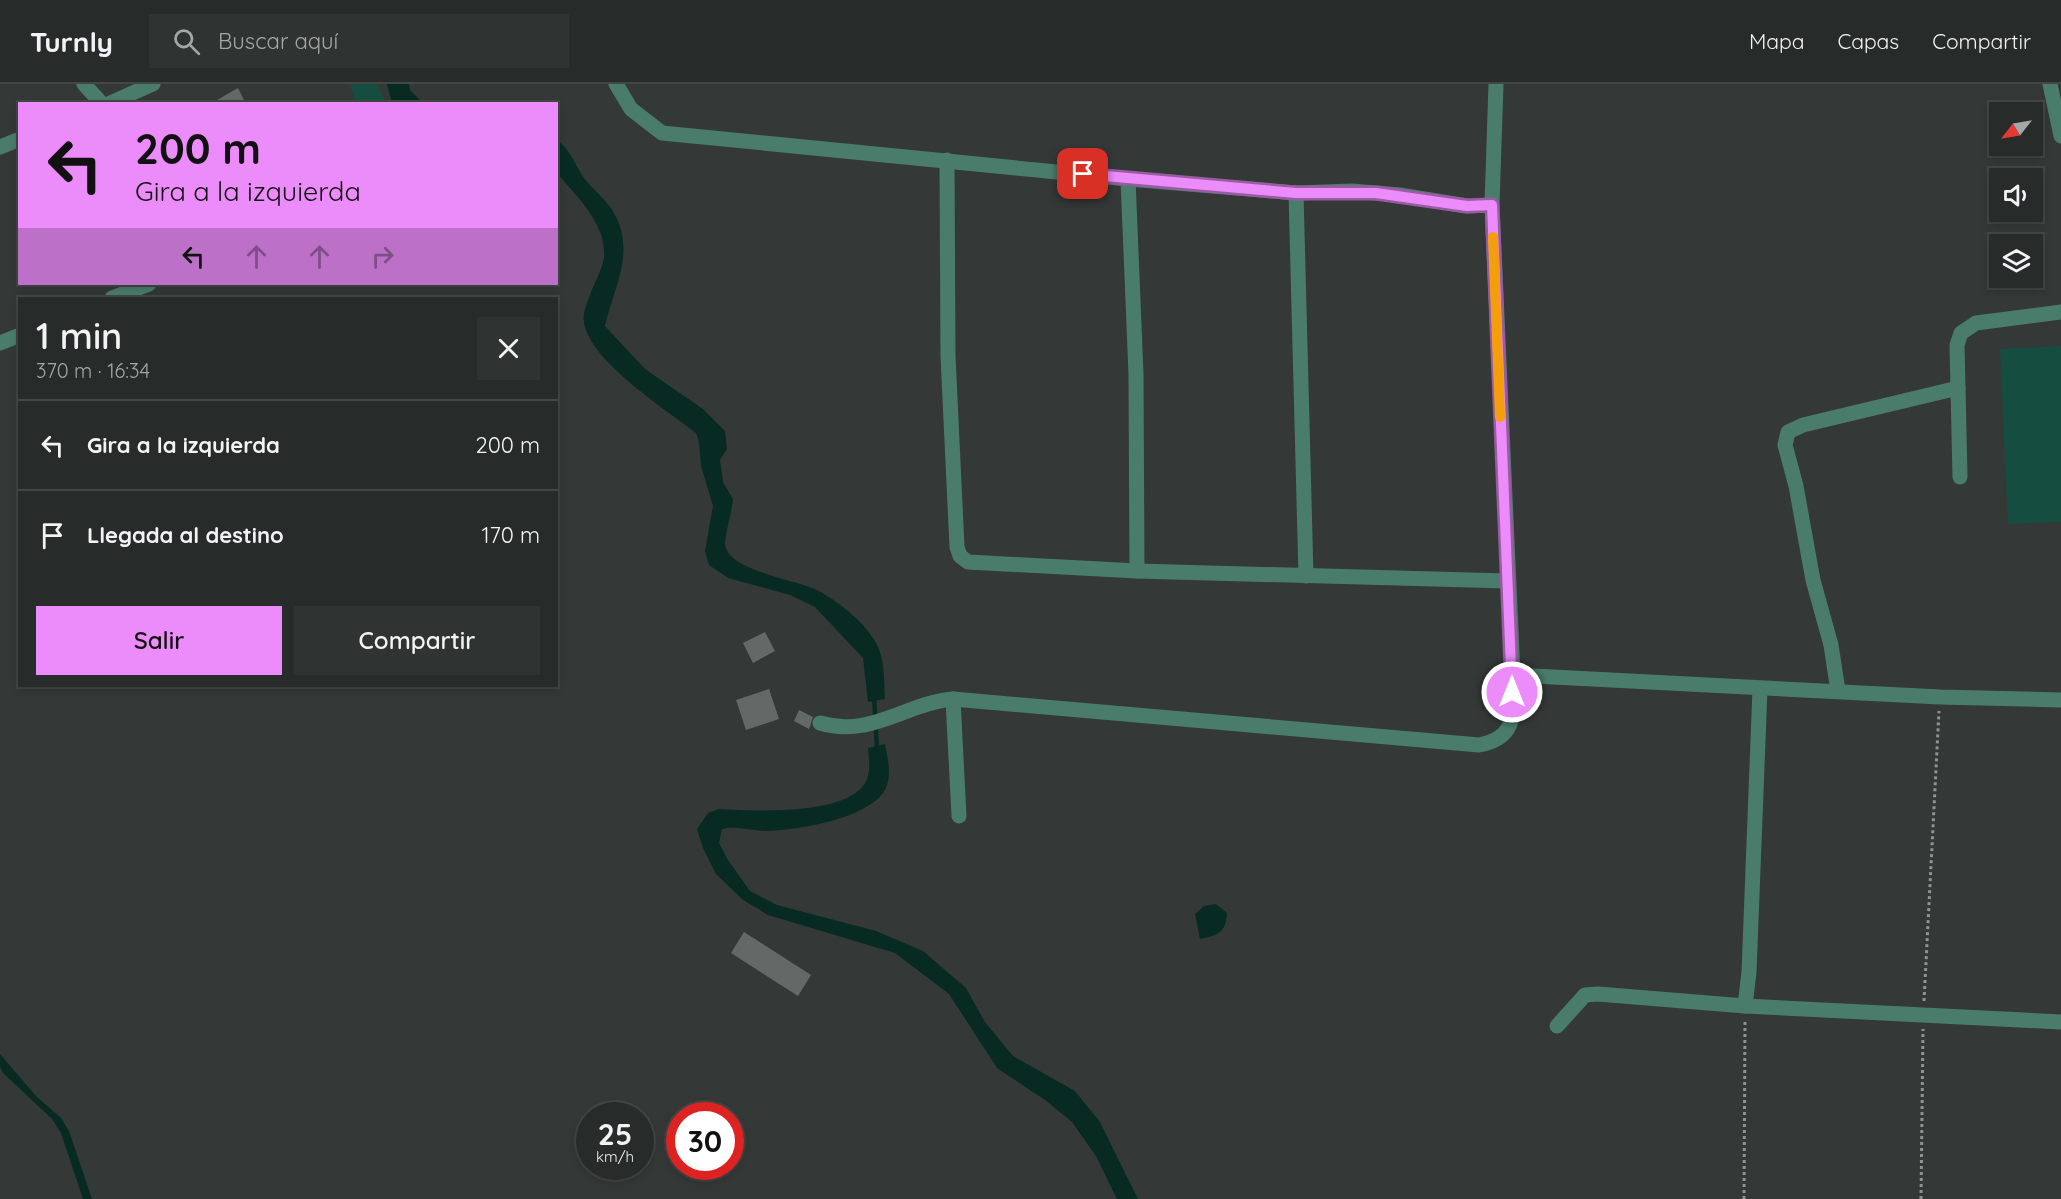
<!DOCTYPE html>
<html lang="es">
<meta charset="utf-8">
<style>
body{margin:0;font-family:Quicksand,sans-serif;background:#2f3331;color:#f1f3f6;height:100vh;display:flex;flex-direction:column;font-size:22px;white-space:nowrap}
*{box-sizing:border-box;margin:0}
p{font-size:20px;color:#a4a7a8}
.icon{flex:none;width:33px;height:33px;fill:none;stroke:currentColor;stroke-width:2;stroke-linecap:round;stroke-linejoin:round}
.map{position:relative;flex:1;overflow:hidden}
.drawer{position:absolute;left:18px;top:213px;width:540px;height:390px;display:flex;flex-direction:column;background:#272b29;border-radius:0px;box-shadow:0 3px 9px #0003,0 0 0 2px #434746}
.drawer>*{flex:none}
.guide{position:absolute;left:18px;top:18px;width:540px;height:183px;border-radius:0px;box-shadow:0 3px 9px #0003,0 0 0 2px #434746;background:#ec8cfa;color:#111;overflow:hidden}
.needle{width:39px;rotate:239deg}
.controls{position:absolute;left:1989px;top:18px;display:grid;gap:12px}
.controls a{display:grid;place-items:center;width:54px;height:54px;border-radius:0px;background:#272b29;box-shadow:0 3px 9px #0003,0 0 0 2px #434746;font-size:30px}
.speed{position:absolute;left:576px;top:1018px;display:flex;gap:12px;font-size:30px;font-weight:700;text-align:center}
.speed>*{display:grid;place-content:center;width:78px;height:78px;border-radius:50%;background:#272b29;box-shadow:0 3px 9px #0003,0 0 0 2px #434746;line-height:1}
.speed small{font-size:15px;font-weight:400}
.speed .limit{border:9px solid #d22;background:#fff;color:#111}
.pin{position:absolute;display:grid;place-items:center;width:51px;height:51px;color:#fff;margin:-26px;border-radius:12px;box-shadow:0 3px 9px #0006}
.me{position:absolute;width:66px;margin:-33px;rotate:0deg;stroke-linejoin:round;filter:drop-shadow(0 0 4px #0008)}
.turn{display:flex;align-items:center;gap:21px;height:126px;padding:0 18px;font-size:27px}
.turn .icon{width:78px;height:78px;stroke-width:2.5}
.turn b{display:block;font-size:42px;line-height:51px}
.lanes{display:flex;align-items:center;height:57px;padding:0 18px;background:#0003;justify-content:center;gap:30px;direction:ltr}
.lanes .off{opacity:.35}
.round{display:grid;place-items:center;flex:none;width:63px;height:63px;border-radius:0px;background:#2f3331}
.overview{display:flex;align-items:center;justify-content:space-between;height:102px;padding:0 18px}
h1{font-size:36px;font-weight:600;line-height:45px}
.action{display:flex;gap:12px;margin-top:auto;padding:12px 18px}
.action a{flex:1;height:69px;border-radius:0px;background:#ec8cfa;color:#111;font-size:24px;font-weight:600;line-height:69px;text-align:center}
.action a+a{background:#2f3331;color:#f1f3f6}
ul{padding:0;list-style:none}
li{display:flex;align-items:center;gap:18px;height:90px;padding:0 18px;border-top:2px solid #434746}
li div{flex:1}
li b{display:block;font-size:22px}
li em{font-style:normal}
header{display:flex;align-items:center;gap:36px;box-sizing:border-box;height:84px;padding:0 30px;background:#272b29;border-bottom:2px solid #434746}
header strong{font-size:28px}
nav{display:flex;gap:33px;margin-inline-start:auto;font-size:21px}
.search{width:420px;height:54px;background:#2f3331;display:flex;align-items:center;gap:15px;box-sizing:border-box;padding:0 21px;border-radius:0px;color:#a4a7a8;font-size:22px}
.map>svg:first-child{display:block}
.green{fill:#154e40}
.water{fill:#072b22}
.lines{fill:none;stroke-linecap:round;stroke-linejoin:round}
.stream{stroke:#072b22;stroke-width:4.5}
.building{fill:#636967}
.path{stroke:#8f9392;stroke-width:3;stroke-dasharray:3 3;stroke-linecap:butt}
.minor{stroke:#4a7c6c;stroke-width:15}
.route-casing{stroke:#995ba2;stroke-width:15}
.route{stroke:#ec8cfa;stroke-width:10}
.slow{stroke:#f59e0b;stroke-width:10}
</style>
<header>
<strong>Turnly</strong>
<div class="search"><svg class="icon" aria-label="search" viewBox="0 0 24 24"><circle cx="10" cy="10" r="6"/><path d="M15 15l6 6"/></svg>Buscar aquí</div>
<nav><a>Mapa</a><a>Capas</a><a>Compartir</a></nav>
</header>
<div class="map">
<svg width="2061" height="1115" viewBox="0 0 2061 1115">
<rect width="100%" height="100%" fill="#343937"/>
<!-- green -->
<g class="green">
<path d="M 350,0 L 377,0 L 386,19 L 356,19 Z"/>
<path d="M 2061,262 L 2061,438 L 2008,440 L 2000,265 Z"/>
</g>
<!-- water -->
<g class="water">
<path d="M 387,0 L 409,0 L 410,6 L 423,19 L 392,19 Z"/>
<path d="M 557,56 C 570,65 575,81 584,94 C 593,106 607,116 614,129 C 636,169 614,202 605,242 L 645,285 L 703,325 L 725,347 L 727,365 L 720,376 L 723,398 L 733,415 C 732,427 725,451 725,460 C 727,488 802,496 821,508 C 842,521 866,539 877,561 C 885,576 884,598 885,615 L 868,618 L 863,574 L 815,523 L 790,511 L 728,494 L 709,481 L 705,467 L 713,422 L 701,382 L 699,358 L 696,349 C 665,325 595,280 585,243 C 581,230 587,220 591,208 C 595,198 602,185 604,174 C 607,140 577,113 557,89 Z"/>
<path d="M 885,660 C 888,675 893,695 883,709 C 864,735 798,746 767,747 C 751,747 738,741 722,745 L 719,759 L 728,776 L 750,807 L 777,821 L 876,847 L 923,867 L 966,904 L 985,938 L 1013,972 L 1075,1007 L 1100,1038 L 1138,1115 L 1117,1115 L 1096,1072 L 1072,1038 L 1045,1016 L 997,984 L 949,910 L 895,869 L 768,831 L 743,816 L 716,790 L 703,764 L 697,745 L 708,729 L 719,725 C 753,727 839,731 862,703 C 872,692 869,677 868,664 Z"/>
<path d="M 1216,820 L 1227,829 C 1226,849 1218,851 1200,855 L 1195,830 L 1204,822 Z"/>
<path d="M 0,970 L 36,1012 L 61,1034 L 69,1047 L 92,1115 L 83,1115 L 61,1049 L 52,1035 L 3,989 L 0,983 Z"/>
</g>
<g class="lines">
<!-- stream -->
<path class="stream" d="M 874,611 L 877,665"/>
</g>
<!-- building -->
<g class="building">
<path d="M 238,4 L 246,20 L 210,20 Z"/>
<path d="M 765,548 L 775,567 L 753,579 L 743,559 Z"/>
<path d="M 769,605 L 779,635 L 746,646 L 736,616 Z"/>
<path d="M 799,626 L 813,633 L 809,645 L 794,637 Z"/>
<path d="M 744,848 L 811,891 L 798,912 L 731,869 Z"/>
</g>
<g class="lines">
<!-- path -->
<g class="path">
<path d="M 1924,917 L 1939,627"/>
<path d="M 1744,1115 L 1745,937"/>
<path d="M 1921,1115 L 1923,945"/>
</g>
<!-- minor -->
<g class="minor">
<path d="M 84,0 L 102,20"/>
<path d="M 616,0 L 631,25 L 662,49 L 1128,95 L 1296,109 L 1352,107 L 1400,111 L 1467,122 L 1492,121"/>
<path d="M 2050,0 L 2061,52"/>
<path d="M 108,20 L 153,0"/>
<path d="M 0,63 L 20,55"/>
<path d="M 947,76 L 948,272 L 957,463 L 960,472 L 968,478 L 1137,487 L 1507,497"/>
<path d="M 1128,95 L 1136,290 L 1137,487"/>
<path d="M 1296,109 L 1306,492"/>
<path d="M 112,214 L 149,200"/>
<path d="M 0,259 L 20,251"/>
<path d="M 1960,393 L 1957,261 L 1961,249 L 1976,239 L 2061,228"/>
<path d="M 1513,591 L 1940,613 L 2061,616"/>
<path d="M 1838,607 L 1831,561 L 1813,496 L 1796,402 L 1785,361 L 1788,348 L 1803,341 L 1958,304"/>
<path d="M 953,615 L 959,732"/>
<path d="M 820,639 C 871,654 906,619 953,615 L 1479,661 C 1521,653 1512,625 1513,591 L 1492,121 L 1496,0"/>
<path d="M 1745,922 L 1749,888 L 1760,605"/>
<path d="M 1557,942 L 1585,911 L 1598,910 L 1745,922 L 2061,938"/>
</g>
</g>
<g class="lines">
<!-- route casing -->
<g class="route-casing">
<path id="route" d="M 1083,90 L 1296,109 L 1376,109 L 1467,122 L 1492,121 L 1512,608"/>
</g>
<!-- route -->
<use href="#route" class="route"/>
<!-- slow -->
<path class="slow" d="M 1493,153 L 1500,333"/>
</g>
</svg>
<div class="controls">
<a><svg class="needle" viewBox="-14 -14 28 28"><path d="M0-13l5 13h-10z" fill="#e53935"/><path d="M0 13l5-13h-10z" fill="#a4a7a8"/></svg></a>
<a><svg class="icon" aria-label="sound" viewBox="0 0 24 24"><path d="M4 9h4l5-4v14l-5-4H4zM17 9q2 3 0 6"/></svg></a>
<a><svg class="icon" aria-label="layers" viewBox="0 0 24 24"><path d="M12 4l9 5-9 5-9-5zM3 14l9 5 9-5"/></svg></a>
</div>
<div class="speed"><div>25<small>km/h</small></div><div class="limit">30</div></div>
<div class="pin" style="left:1083px;top:90px;background:#d93025"><svg class="icon" aria-label="arrive" viewBox="0 0 24 24"><path d="M6 21V4h12l-3 4 3 4H6"/></svg></div>
<svg class="me" style="left:1512px;top:608px" viewBox="-20 -20 40 40"><circle r="17" fill="#ec8cfa" stroke="#fff" stroke-width="3"/><path d="M0-11L8 9 0 5-8 9z" fill="#fff"/></svg>
<div class="guide">
<div class="turn"><svg class="icon" aria-label="left" viewBox="0 0 24 24"><path d="M17 20v-9H6M10 6l-5 5 5 5"/></svg><div><b>200 m</b>Gira a la izquierda</div></div>
<div class="lanes"><svg class="icon" aria-label="left" viewBox="0 0 24 24"><path d="M17 20v-9H6M10 6l-5 5 5 5"/></svg><svg class="icon off" aria-label="ahead" viewBox="0 0 24 24"><path d="M12 20V5M6 11l6-6 6 6"/></svg><svg class="icon off" aria-label="ahead" viewBox="0 0 24 24"><path d="M12 20V5M6 11l6-6 6 6"/></svg><svg class="icon off" aria-label="right" viewBox="0 0 24 24"><path d="M7 20v-9h11M14 6l5 5-5 5"/></svg></div>
</div>
<section class="drawer">
<div class="overview"><div><h1>1 min</h1><p>370 m · 16:34</p></div><a class="round"><svg class="icon" aria-label="close" viewBox="0 0 24 24"><path d="M6 6l12 12M18 6L6 18"/></svg></a></div>
<ul>
<li><svg class="icon" aria-label="left" viewBox="0 0 24 24"><path d="M17 20v-9H6M10 6l-5 5 5 5"/></svg><div><b>Gira a la izquierda</b></div><em>200 m</em></li>
<li><svg class="icon" aria-label="arrive" viewBox="0 0 24 24"><path d="M6 21V4h12l-3 4 3 4H6"/></svg><div><b>Llegada al destino</b></div><em>170 m</em></li>
</ul>
<div class="action"><a>Salir</a><a>Compartir</a></div>
</section>
</div>
